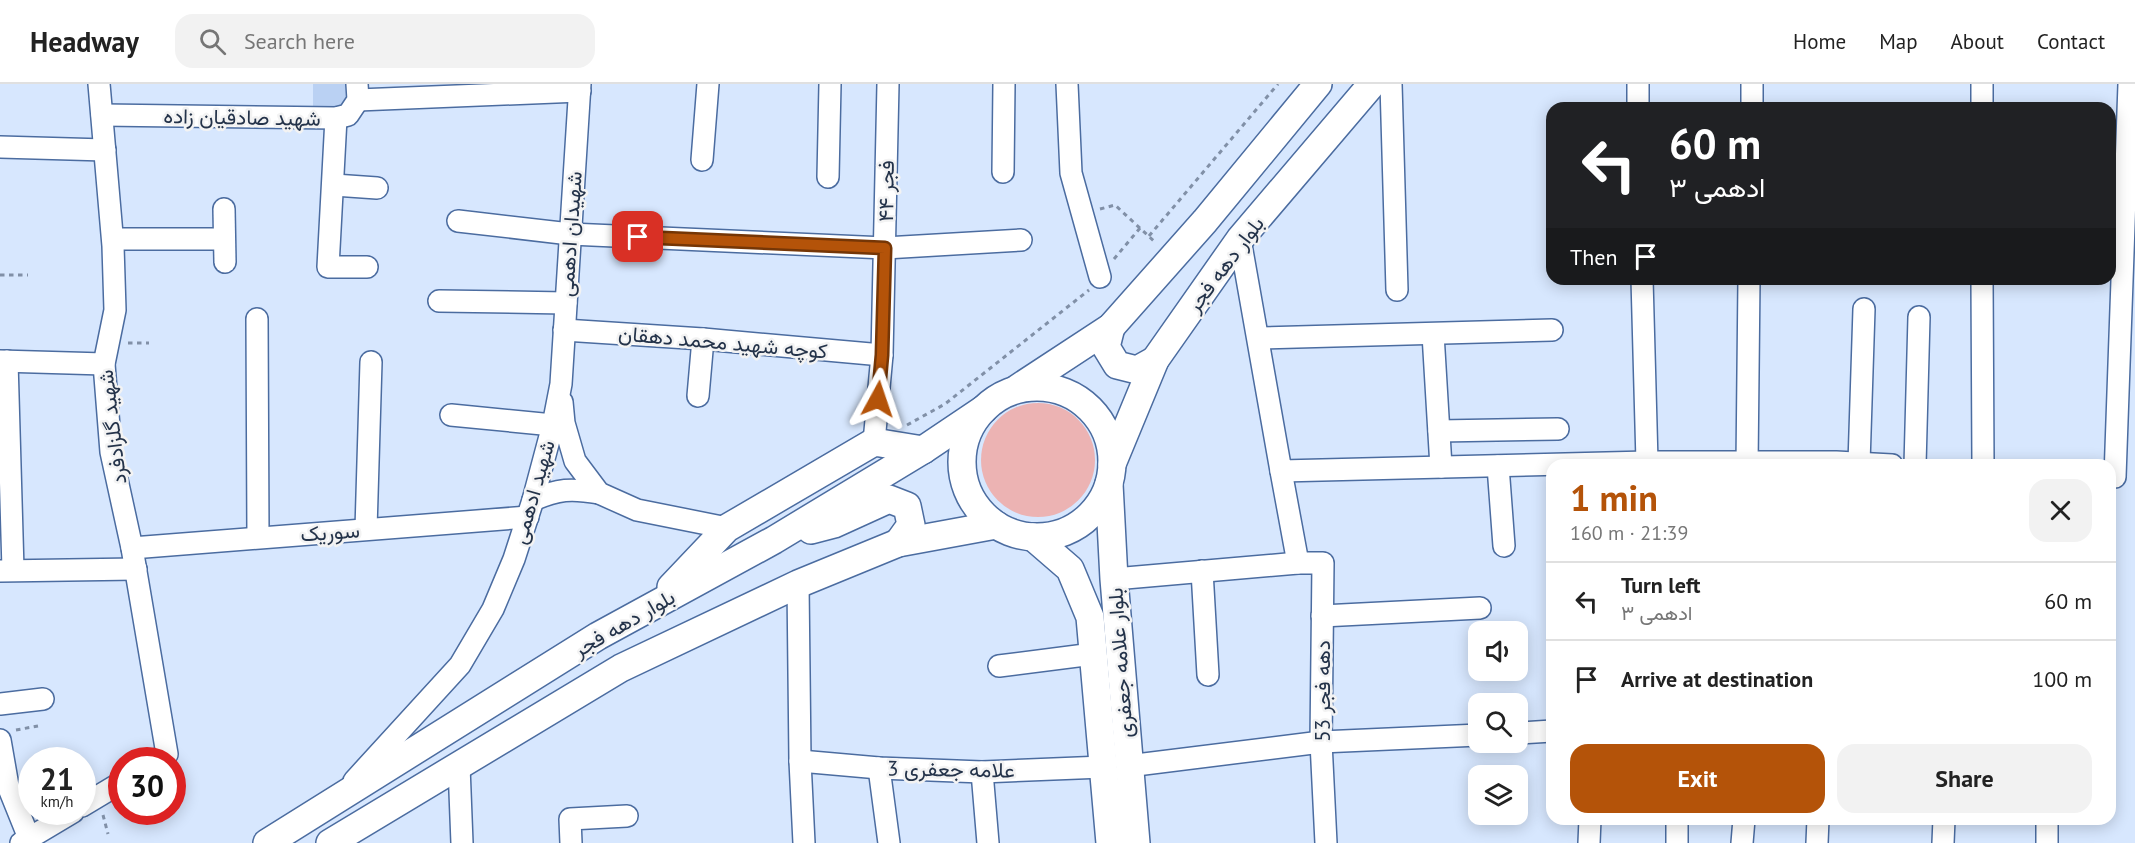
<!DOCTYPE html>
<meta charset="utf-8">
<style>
body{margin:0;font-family:"PT Sans",Vazirmatn,sans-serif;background:#f2f2f2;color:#222;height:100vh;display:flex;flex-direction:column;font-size:22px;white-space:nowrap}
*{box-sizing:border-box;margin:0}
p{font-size:20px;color:#767676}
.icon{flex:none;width:33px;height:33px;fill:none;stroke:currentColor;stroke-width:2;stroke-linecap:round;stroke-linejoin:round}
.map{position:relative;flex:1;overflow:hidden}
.sheet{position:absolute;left:1546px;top:375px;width:570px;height:366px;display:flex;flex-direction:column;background:#fff;border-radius:18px;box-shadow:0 3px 15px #0003}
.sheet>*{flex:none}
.guide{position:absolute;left:1546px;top:18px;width:570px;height:183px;border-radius:18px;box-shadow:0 3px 15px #0003;background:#202124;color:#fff;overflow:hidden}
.tools{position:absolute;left:1468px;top:537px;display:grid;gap:12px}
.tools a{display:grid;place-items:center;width:60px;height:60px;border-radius:12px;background:#fff;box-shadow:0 3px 15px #0003;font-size:30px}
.speed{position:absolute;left:18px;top:663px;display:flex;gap:12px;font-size:30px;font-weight:700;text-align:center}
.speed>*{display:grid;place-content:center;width:78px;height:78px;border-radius:50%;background:#fff;box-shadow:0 3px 15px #0003;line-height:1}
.speed small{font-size:15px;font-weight:400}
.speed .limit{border:9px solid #d22;background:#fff;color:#111}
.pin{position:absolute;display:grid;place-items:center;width:51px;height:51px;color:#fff;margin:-26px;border-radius:12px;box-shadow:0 3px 9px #0006}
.me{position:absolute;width:66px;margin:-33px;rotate:5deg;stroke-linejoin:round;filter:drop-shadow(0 0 4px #0008)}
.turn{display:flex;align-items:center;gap:21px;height:126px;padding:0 24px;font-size:27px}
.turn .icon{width:78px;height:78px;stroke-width:2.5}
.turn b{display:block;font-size:42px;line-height:51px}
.then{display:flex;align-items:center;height:57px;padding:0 24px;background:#0003;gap:12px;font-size:22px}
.round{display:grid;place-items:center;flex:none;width:63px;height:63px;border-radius:18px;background:#f2f2f2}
.headline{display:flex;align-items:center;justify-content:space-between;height:102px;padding:0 24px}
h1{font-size:36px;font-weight:600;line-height:45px;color:#b45309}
.button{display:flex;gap:12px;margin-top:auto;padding:12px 24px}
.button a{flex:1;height:69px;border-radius:18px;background:#b45309;color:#fff;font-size:24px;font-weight:600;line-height:69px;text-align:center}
.button a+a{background:#f2f2f2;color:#222}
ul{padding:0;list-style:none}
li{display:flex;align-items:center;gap:18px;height:78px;padding:0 24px;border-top:2px solid #e0e0e0}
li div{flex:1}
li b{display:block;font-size:22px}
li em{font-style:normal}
header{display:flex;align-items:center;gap:36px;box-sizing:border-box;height:84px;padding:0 30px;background:#fff;border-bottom:2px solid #e0e0e0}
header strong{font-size:28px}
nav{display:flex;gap:33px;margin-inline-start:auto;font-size:21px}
.search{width:420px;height:54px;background:#f2f2f2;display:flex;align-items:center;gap:15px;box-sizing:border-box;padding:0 21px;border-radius:18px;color:#767676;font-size:22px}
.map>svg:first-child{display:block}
.green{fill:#ecb3b3}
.building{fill:#bad1f3;filter:url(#shadow)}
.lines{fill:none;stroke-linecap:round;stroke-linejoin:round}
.minor-casing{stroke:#4b6ca0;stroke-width:24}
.major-casing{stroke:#4b6ca0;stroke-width:30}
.path{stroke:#8190a7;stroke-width:3;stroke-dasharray:4.5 4.5;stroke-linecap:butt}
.minor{stroke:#fff;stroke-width:21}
.major{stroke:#fff;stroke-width:27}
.route-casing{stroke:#753606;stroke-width:15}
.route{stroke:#b45309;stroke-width:10}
.labels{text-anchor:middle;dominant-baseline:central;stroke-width:5;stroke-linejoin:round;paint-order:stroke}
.street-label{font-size:21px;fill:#24334a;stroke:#f3f3f3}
</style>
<header>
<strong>Headway</strong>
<div class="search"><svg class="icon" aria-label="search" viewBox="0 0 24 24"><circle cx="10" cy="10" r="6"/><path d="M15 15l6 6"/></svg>Search here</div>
<nav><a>Home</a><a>Map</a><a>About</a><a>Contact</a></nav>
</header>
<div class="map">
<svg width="2135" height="759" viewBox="0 0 2135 759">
<defs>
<filter id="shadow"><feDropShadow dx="5.5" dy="5.5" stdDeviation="0" flood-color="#0004"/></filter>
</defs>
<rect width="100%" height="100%" fill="#d7e7fe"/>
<!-- green -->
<circle class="green" cx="1038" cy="376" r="57"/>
<!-- building -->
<rect class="building" x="313" y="0" width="33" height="25"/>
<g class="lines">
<!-- minor casing -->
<g class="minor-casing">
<g id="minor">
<path d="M 99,0 L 113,162 L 115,226 L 104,280 L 111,368 L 132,464 L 167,670 L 156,676"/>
<path d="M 1067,0 L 1071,89 L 1100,193"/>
<path d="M 1391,0 L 1397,206"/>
<path d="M 1638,0 L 1638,24"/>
<path d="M 358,16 L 580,7"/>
<path d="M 1752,24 L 1752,0"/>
<path d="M 1982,24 L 1982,0"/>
<path d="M 102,31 L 336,34 L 348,31 L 358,16 L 357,0"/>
<path d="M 336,34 L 328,183 L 367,183"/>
<path d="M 0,63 L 105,66"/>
<path d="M 702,76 L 708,0"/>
<path d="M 1003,88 L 1004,0"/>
<path d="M 828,93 L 830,0"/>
<path d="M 334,101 L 377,104"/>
<path d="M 224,125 L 225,178"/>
<path d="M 458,137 L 570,150 L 885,164 L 1021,156"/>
<path d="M 113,155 L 224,155"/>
<path d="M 1240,155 L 1281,387 L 1647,378 L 1836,378 L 1892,381"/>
<path d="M 1642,195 L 1647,378"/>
<path d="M 1982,195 L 1983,381"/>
<path d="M 439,217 L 566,219"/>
<path d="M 257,235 L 258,453"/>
<path d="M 564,246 L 703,255 L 882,271"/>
<path d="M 1433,250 L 1441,383"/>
<path d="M 1259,254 L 1552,246"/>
<path d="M 0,277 L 104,280"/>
<path d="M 7,277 L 13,486"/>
<path d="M 698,312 L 703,255"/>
<path d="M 562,318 L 564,339 L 575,377 L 599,409 L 637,426 L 727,444"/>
<path d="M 451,331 L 553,341"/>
<path d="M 1439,347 L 1558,345"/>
<path d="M 874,358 L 882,271 L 888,0"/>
<path d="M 1859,379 L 1864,225"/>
<path d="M 1747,381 L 1749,195"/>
<path d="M 1915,381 L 1919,233"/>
<path d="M 1498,382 L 1504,462"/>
<path d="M 1281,387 L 1298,479"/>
<path d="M 2115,393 L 2129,0"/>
<path d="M 533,416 C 558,405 571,404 599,409"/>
<path d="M 366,445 L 371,278"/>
<path d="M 132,464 L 528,433"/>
<path d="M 0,487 L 136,485"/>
<path d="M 1202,487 L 1208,591"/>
<path d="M 1114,495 L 1298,479 L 1323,479 L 1321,658 L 1326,759"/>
<path d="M 798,500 L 800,677 L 804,759"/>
<path d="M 1322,532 L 1480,524"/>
<path d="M 999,582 L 1093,570"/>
<path d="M 0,620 L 43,615"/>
<path d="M 1518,649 L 1552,647"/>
<path d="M 0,656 L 8,702 L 29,754"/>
<path d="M 800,677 L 879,684 L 982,688 L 1103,683"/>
<path d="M 459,682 L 462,759"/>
<path d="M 1128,682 L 1321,658 L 1479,651"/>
<path d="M 879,684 L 889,759"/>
<path d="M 982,688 L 988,759"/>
<path d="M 354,697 L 460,581 L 493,525 L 514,475 L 533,416 L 553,341 L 561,300 L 580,0"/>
<path d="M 82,722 L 122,698"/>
<path d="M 21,759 L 73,728"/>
<path d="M 571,759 L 570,735 L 627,732"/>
<path d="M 1589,759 L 1590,735"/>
<path d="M 1677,759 L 1677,735"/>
<path d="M 1742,759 L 1744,735"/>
<path d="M 1817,759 L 1818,735"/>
<path d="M 1943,759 L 1944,735"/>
<path d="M 2047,759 L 2047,735"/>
</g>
</g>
<!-- major casing -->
<g class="major-casing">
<g id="major">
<path d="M 1111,243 L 1106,263 L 1117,281 L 1137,286 L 1155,276"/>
<circle cx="1037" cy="378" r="75"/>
<path d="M 1018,304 L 1111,243 L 1205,137 L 1318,0"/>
<path d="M 1112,380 L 1155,276 L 1240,155 L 1372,0"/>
<path d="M 1109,400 L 1114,495 L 1136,759"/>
<path d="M 811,446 L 834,440 L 889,415 L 907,422 L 911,441 L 898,459"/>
<path d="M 1033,453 L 1070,485 L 1090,533 L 1110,759"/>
<path d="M 671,503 L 727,444 L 874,358 L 923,366"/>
<path d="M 267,759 L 598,552 L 774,456 L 923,366 L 984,325"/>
<path d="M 330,759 L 621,584 L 798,500 L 898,459 L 996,441"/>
</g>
</g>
<!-- path -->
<g class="path">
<path d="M 1100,125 L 1115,121 L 1156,159"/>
<path d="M 1149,152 L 1278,0"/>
<path d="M 1114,175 L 1140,144"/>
<path d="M 0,191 L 28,191"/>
<path d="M 128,259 L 149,259"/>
<path d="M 907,341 L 945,320 L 1089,206"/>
<path d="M 16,646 L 38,642"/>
<path d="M 103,731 L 108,750"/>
</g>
<!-- minor -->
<use href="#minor" class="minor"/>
<!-- major -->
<use href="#major" class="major"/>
</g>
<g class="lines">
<!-- route casing -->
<g class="route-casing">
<path id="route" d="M 638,153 L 885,164 L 882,271 L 878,315"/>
</g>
<!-- route -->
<use href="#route" class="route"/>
</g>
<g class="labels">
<!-- street labels -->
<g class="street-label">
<text transform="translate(242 33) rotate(1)">شهید صادقیان زاده</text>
<text transform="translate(886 107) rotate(-89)">فجر ۴۴</text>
<text transform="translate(570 150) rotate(-86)">شهیدان ادهمی</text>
<text transform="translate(1225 180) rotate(-53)">بلوار دهه فجر</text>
<text transform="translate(723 258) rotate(5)">کوچه شهید محمد دهقان</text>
<text transform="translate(112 343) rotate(-97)">شهید گلزادفرد</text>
<text transform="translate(533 408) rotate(-74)">شهید ادهمی</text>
<text transform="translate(330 448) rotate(-4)">سوریک</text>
<text transform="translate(624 539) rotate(-30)">بلوار دهه فجر</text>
<text transform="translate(1120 579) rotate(-94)">بلوار علامه جعفری</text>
<text transform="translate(1322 607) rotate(-90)">دهه فجر 53</text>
<text transform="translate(951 685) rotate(1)">علامه جعفری 3</text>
</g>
</g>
</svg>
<div class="tools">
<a><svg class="icon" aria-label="sound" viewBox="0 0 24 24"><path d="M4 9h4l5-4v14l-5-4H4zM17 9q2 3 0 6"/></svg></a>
<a><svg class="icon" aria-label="search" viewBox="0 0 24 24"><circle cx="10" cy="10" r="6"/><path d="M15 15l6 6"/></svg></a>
<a><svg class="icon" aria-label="layers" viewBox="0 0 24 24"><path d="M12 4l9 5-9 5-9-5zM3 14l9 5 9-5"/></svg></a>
</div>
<div class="speed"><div>21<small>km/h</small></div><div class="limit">30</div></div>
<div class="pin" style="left:638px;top:153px;background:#d93025"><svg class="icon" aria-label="arrive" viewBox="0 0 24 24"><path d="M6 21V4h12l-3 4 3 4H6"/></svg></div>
<svg class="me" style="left:878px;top:315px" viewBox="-20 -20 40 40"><path d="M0-17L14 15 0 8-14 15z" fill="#b45309" stroke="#fff" stroke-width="4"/></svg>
<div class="guide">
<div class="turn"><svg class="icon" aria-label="left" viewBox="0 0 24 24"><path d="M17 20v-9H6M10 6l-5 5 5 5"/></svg><div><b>60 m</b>ادهمی ۳</div></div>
<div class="then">Then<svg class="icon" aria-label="arrive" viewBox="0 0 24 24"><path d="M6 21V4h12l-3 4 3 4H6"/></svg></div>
</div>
<section class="sheet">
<div class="headline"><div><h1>1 min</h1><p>160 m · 21:39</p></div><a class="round"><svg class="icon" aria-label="close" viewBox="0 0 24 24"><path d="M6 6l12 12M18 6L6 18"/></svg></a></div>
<ul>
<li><svg class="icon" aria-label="left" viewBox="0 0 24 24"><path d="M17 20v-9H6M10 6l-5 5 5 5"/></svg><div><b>Turn left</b><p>ادهمی ۳</p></div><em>60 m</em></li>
<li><svg class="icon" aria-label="arrive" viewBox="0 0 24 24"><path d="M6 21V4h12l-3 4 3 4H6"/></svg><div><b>Arrive at destination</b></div><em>100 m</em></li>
</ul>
<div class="button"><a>Exit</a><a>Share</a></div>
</section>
</div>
